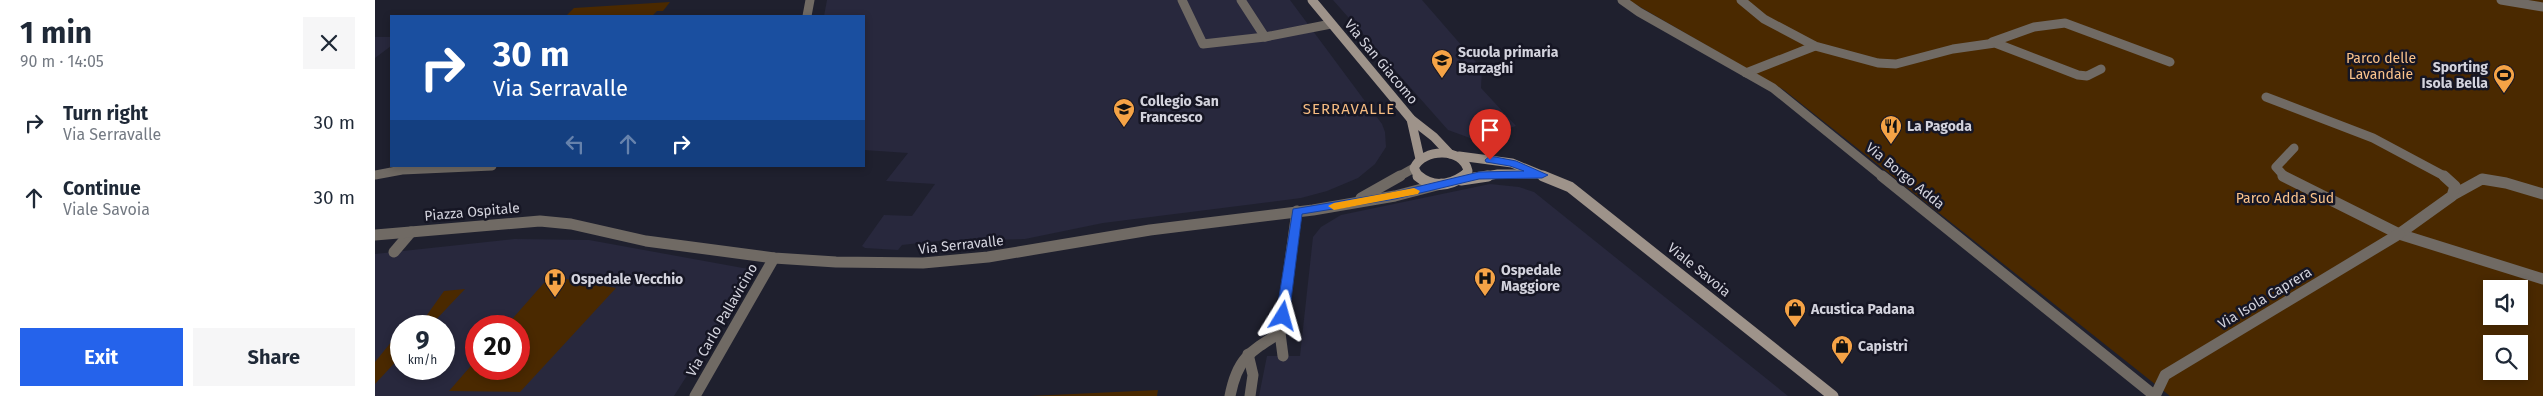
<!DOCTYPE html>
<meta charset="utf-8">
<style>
body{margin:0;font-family:"Fira Sans",sans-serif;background:#f6f6f7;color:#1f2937;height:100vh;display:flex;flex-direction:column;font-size:19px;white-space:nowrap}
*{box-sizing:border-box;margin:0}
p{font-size:16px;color:#747a83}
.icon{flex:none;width:28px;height:28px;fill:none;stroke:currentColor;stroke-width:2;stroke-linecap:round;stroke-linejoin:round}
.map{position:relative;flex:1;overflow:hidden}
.side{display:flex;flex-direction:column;background:#fff;width:375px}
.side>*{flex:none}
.hud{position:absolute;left:15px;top:15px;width:475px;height:152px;border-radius:0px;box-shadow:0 2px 8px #0003;background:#1a4fa0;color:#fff;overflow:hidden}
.fabs{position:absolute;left:2108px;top:280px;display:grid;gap:10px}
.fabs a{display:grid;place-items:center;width:45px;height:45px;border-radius:0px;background:#fff;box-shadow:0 2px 8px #0003;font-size:25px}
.speed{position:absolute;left:15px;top:315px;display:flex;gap:10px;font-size:25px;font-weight:700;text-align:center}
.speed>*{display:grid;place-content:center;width:65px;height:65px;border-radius:50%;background:#fff;box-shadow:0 2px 8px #0003;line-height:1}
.speed small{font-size:12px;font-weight:400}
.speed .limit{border:8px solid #d22;background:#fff;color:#111}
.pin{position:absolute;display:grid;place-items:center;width:42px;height:42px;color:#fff;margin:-51px -21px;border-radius:50% 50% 50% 0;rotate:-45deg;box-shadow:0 0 5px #0007}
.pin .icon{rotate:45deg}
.me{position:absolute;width:55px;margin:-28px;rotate:8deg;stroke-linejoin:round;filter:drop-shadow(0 0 4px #0008)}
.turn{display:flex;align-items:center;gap:18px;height:105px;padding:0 20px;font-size:22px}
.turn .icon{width:65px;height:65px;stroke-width:2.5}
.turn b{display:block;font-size:35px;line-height:42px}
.lanes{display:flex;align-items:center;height:48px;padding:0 20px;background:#0003;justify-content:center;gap:25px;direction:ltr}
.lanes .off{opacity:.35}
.round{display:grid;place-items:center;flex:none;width:52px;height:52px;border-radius:0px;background:#f6f6f7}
.headline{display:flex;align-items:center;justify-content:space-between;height:85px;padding:0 20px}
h1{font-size:30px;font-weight:700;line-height:38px}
.button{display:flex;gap:10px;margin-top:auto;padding:10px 20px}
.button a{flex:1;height:58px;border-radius:0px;background:#2563eb;color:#fff;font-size:20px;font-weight:700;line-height:58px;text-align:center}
.button a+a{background:#f6f6f7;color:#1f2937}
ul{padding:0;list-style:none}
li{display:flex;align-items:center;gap:15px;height:75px;padding:0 20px}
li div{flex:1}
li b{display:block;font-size:19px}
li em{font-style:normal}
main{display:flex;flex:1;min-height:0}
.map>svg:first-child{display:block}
.built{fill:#28283d;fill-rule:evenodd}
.green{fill:#4a2900;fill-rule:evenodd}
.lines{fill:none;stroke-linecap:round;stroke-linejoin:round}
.lane-far1{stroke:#706a64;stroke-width:9}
.lane{stroke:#706a64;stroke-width:11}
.street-far1{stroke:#706a64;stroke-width:9}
.street{stroke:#706a64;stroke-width:11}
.secondary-far1{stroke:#9e938a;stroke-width:9}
.secondary{stroke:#9e938a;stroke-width:11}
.route{fill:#2563eb;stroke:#184099}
.slow{fill:#f59e0b}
.labels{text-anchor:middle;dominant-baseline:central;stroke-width:5;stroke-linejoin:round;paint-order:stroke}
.poi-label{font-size:14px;font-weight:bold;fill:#d3d3dd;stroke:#161624;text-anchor:start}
.park-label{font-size:14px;fill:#fbc38b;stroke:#161624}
.street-label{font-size:14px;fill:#d3d3dd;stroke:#161624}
.neighbourhood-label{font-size:15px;letter-spacing:1px;fill:#f6bc82;stroke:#161624}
</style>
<main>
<section class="side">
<div class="headline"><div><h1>1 min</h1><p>90 m · 14:05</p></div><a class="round"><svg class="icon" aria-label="close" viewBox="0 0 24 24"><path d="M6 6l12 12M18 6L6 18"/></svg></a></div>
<ul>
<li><svg class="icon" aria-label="right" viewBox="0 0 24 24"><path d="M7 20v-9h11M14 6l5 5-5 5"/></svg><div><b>Turn right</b><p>Via Serravalle</p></div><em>30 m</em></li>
<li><svg class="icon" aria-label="ahead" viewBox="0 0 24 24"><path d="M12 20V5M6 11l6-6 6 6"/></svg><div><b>Continue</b><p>Viale Savoia</p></div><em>30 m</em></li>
</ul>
<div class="button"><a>Exit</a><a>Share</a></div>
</section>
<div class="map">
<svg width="2168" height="396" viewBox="0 0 2168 396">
<rect width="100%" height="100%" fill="#1f202e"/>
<!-- built -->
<g class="built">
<path d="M 452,0 L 915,0 L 1007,124 L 1010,132 L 1011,147 L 1000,164 L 983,178 L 952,191 L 926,198 L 728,223 L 650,239 L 562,241 L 527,245 L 523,250 L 490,248 L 487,246 L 509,215 L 537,216 L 560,184 L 511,181 L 533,153 L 489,150 L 489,16 L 449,16 Z"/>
<path d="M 958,0 L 1047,0 L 1107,69 L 1106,88 L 1141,126 L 1125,131 L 1134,140 L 1117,146 L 1073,130 Z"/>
<path d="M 0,37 L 16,37 L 16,46 L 0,58 Z"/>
<path d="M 1115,184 L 1144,187 L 1159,192 L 1413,396 L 884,396 L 892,356 L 925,356 L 938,237 L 946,227 L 966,215 Z"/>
<path d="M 139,239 L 214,240 L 379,270 L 299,396 L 0,396 L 0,254 ZM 26,326 L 69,326 L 69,369 L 26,369 ZM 101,326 L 144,326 L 144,369 L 101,369 Z"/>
</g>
<!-- green -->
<g class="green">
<path d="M 1253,0 L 2168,0 L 2168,396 L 1795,396 L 1409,90 ZM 2116,289 L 2144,289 L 2144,316 L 2116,316 ZM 2116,344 L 2144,344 L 2144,371 L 2116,371 Z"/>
<path d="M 295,2 L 288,11 L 282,11 L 277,16 L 191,16 L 199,8 Z"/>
<path d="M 175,276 L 241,288 L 145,392 L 74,391 L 101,360 L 101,369 L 144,369 L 144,326 L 131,326 Z"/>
<path d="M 90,289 L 55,326 L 29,326 L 47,322 L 69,291 Z"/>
<path d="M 26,330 L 26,356 L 0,384 L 0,362 Z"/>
<path d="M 783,390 L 782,396 L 655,396 Z"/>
</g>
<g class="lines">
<!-- lane-far1 -->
<g class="lane-far1">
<path d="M 807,0 L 828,44 L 890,37 L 956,24"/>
<path d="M 866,0 L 890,37"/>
<path d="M 1366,0 L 1389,19 L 1440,46 L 1503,63 L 1521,64 L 1578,49 L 1620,43 L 1703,75 L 1712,76 L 1726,69"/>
<path d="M 1617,42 L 1659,27 L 1690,23 L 1795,62"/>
<path d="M 1371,73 L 1440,46"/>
<path d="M 1891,97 L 1998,138 L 2071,177"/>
<path d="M 1910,177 L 1901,167 L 1919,148"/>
</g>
<!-- lane -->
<g class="lane">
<path d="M 1908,176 L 2024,234 L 2168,279"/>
<path d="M 2078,195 L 2107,179 L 2131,183 L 2168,194"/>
<path d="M 2024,234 L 2077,196 L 2080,186 L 2069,176"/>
<path d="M 19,252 L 36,232"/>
<path d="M 873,354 L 878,375 L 875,396"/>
<path d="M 908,356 L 905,333 L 922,211"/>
<path d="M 855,396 C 862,359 874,352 905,333"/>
</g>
<!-- street-far1 -->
<g class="street-far1">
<path d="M 1247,0 L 1264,12 L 1398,88 L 1508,177"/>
<path d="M 2126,0 L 2168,7"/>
<path d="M 432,16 L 435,0"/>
<path d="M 0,175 L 27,170 L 117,166"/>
<path d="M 1023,177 L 1039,168"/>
</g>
<!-- street -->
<g class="street">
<path d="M 1507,176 L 1780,396"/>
<path d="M 986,198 L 1025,176"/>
<path d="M 0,235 L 165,221 L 196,224 L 271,241 L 399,258 L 461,262 L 548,263 L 613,257 L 775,230 L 938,210 L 1020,196 L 1066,184"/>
<path d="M 320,396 L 399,258"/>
<path d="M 1780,396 L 1790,375 L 2024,234"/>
</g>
<!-- secondary-far1 -->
<g class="secondary-far1">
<path d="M 937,0 L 1036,119 L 1059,137 L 1075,154"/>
<path d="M 1036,119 L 1045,159"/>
<path d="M 1084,156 L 1137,163 L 1171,177"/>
<path d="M 1044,177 L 1039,168 C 1048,148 1088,147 1093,171 L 1087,177"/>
<path d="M 1105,177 L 1123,174 L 1161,174"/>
</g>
<!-- secondary -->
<g class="secondary">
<path d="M 1043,176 C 1057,188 1074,186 1089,176"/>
<path d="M 1168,176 L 1195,187 L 1458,396"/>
<path d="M 1086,180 L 1113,176"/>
</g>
</g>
<!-- route -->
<path class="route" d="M 1115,156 L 1141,161 L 1173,175 L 1167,178 L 1104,179 L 1020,199 L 927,214 L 914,316 L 912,319 L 903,319 L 901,316 L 918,209 L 1020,192 L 1104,172 L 1149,171 L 1135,166 L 1111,162 L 1110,160 Z"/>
<!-- slow -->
<path class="slow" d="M 1039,188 L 1045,191 L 1043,194 L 959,210 L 953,206 L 959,203 Z"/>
<!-- icons -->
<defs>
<g id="school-pin" transform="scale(1.125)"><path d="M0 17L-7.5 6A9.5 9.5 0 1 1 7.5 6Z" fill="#f5a346" stroke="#161624"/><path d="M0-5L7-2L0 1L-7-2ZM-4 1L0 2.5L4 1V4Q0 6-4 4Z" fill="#111"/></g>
<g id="stadium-pin" transform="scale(1.125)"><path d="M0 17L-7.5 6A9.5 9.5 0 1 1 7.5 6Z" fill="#f5a346" stroke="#161624"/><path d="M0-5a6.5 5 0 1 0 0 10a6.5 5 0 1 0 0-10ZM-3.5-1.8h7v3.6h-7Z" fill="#111"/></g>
<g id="restaurant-pin" transform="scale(1.125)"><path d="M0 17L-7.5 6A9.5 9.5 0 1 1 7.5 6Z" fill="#f5a346" stroke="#161624"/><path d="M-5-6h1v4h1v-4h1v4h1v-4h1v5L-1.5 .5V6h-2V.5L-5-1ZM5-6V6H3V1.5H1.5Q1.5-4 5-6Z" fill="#111"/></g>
<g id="hospital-pin" transform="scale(1.125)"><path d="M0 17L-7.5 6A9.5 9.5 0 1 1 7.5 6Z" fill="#f5a346" stroke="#161624"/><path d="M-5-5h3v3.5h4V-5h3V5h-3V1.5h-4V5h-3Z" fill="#111"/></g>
<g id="shop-pin" transform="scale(1.125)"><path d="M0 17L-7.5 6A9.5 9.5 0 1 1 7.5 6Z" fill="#f5a346" stroke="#161624"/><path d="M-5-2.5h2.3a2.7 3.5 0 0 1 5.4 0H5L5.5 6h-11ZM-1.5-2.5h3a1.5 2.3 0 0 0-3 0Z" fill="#111"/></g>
</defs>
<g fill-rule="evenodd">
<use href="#school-pin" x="1067" y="60"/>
<use href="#stadium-pin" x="2129" y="75"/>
<use href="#school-pin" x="749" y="109"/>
<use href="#restaurant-pin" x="1516" y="126"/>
<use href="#hospital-pin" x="1110" y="278"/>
<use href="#hospital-pin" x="180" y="279"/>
<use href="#shop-pin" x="1420" y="309"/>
<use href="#shop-pin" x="1467" y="346"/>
</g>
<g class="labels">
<!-- poi labels -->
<g class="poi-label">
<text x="1083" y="52">Scuola primaria<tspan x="1083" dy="16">Barzaghi</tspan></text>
<text x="2113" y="67" text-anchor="end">Sporting<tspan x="2113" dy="16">Isola Bella</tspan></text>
<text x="765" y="101">Collegio San<tspan x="765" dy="16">Francesco</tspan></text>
<text x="1532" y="126">La Pagoda</text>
<text x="1126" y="270">Ospedale<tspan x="1126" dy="16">Maggiore</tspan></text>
<text x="196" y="279">Ospedale Vecchio</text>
<text x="1436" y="309">Acustica Padana</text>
<text x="1483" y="346">Capistrì</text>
</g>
<!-- park labels -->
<g class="park-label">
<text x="2006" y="58">Parco delle<tspan x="2006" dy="16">Lavandaie</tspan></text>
<text x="1910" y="198">Parco Adda Sud</text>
</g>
<!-- street labels -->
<g class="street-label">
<text transform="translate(1006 62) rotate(50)">Via San Giacomo</text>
<text transform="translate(1530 176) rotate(39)">Via Borgo Adda</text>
<text transform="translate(97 212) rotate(-5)">Piazza Ospitale</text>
<text transform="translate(586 245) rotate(-6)">Via Serravalle</text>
<text transform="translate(1324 270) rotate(39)">Viale Savoia</text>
<text transform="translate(1890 298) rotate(-31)">Via Isola Caprera</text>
<text transform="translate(347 320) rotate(-60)">Via Carlo Pallavicino</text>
</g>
<!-- neighbourhood labels -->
<g class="neighbourhood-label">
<text x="974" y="109">SERRAVALLE</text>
</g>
</g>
</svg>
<div class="fabs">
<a><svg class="icon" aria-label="sound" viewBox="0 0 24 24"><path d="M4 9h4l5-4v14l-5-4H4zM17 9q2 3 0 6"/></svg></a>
<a><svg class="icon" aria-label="search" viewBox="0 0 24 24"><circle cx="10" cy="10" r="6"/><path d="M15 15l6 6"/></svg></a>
</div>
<div class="speed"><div>9<small>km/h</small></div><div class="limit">20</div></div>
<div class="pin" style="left:1115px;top:160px;background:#d93025"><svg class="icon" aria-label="arrive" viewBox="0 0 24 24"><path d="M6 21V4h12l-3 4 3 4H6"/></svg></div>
<svg class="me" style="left:908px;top:316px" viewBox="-20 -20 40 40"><path d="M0-17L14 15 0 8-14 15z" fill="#2563eb" stroke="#fff" stroke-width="4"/></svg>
<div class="hud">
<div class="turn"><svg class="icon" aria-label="right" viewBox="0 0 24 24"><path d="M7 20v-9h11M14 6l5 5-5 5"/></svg><div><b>30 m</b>Via Serravalle</div></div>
<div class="lanes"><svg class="icon off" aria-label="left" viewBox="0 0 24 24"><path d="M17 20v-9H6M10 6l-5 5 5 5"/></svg><svg class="icon off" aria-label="ahead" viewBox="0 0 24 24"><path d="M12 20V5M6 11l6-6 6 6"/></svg><svg class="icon" aria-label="right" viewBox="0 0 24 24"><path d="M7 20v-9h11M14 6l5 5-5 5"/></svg></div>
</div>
</div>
</main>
